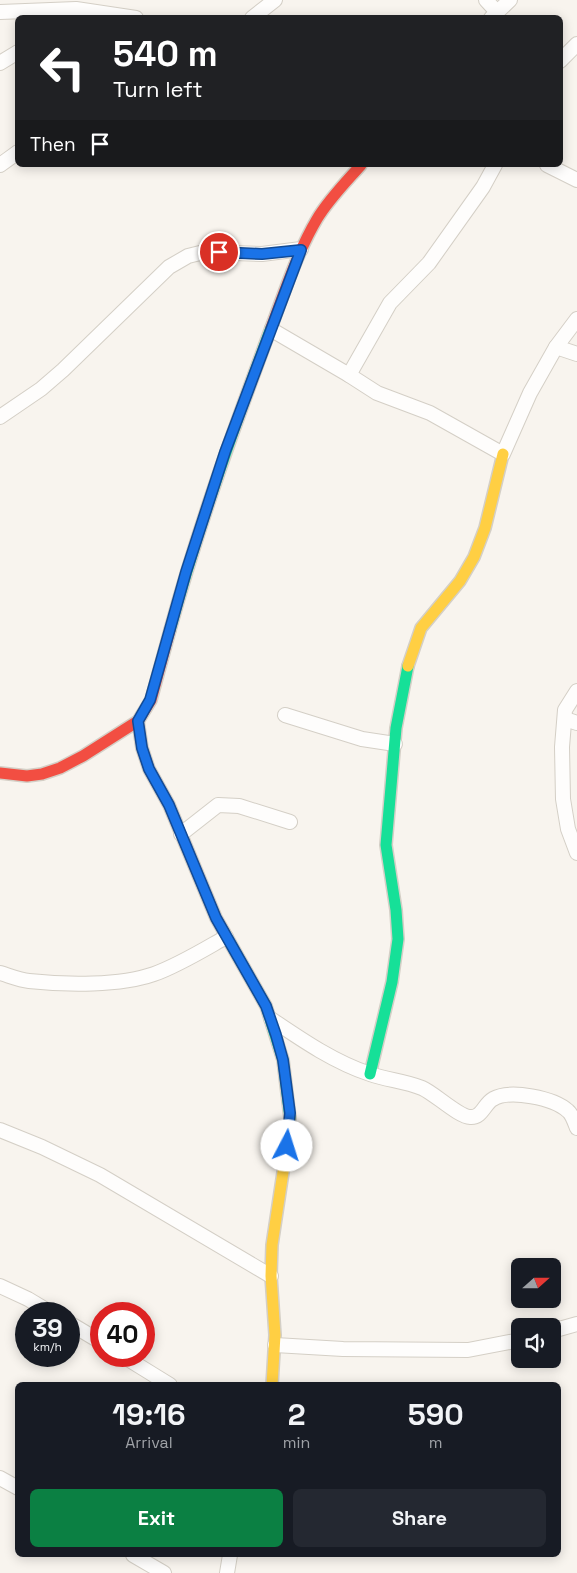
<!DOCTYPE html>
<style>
body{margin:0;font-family:"Space Grotesk",sans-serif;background:#242831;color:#f1f3f6;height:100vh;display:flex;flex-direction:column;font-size:19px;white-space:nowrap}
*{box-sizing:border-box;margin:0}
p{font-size:16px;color:#9ea1a6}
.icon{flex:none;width:28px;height:28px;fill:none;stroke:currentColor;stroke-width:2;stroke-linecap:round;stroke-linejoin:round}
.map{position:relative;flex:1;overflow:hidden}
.panel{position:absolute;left:15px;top:1382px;width:546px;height:175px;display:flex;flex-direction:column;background:#171b24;border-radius:8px;box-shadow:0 2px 12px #0003}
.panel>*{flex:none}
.guide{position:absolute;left:15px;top:15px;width:548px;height:152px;border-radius:8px;box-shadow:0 2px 12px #0003;background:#202124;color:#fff;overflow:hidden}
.needle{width:32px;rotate:69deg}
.tools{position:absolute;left:511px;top:1258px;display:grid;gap:10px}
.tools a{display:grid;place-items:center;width:50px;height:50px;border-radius:8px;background:#171b24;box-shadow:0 2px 12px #0003;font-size:25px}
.speed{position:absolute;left:15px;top:1302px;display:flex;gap:10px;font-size:25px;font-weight:700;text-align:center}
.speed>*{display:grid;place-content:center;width:65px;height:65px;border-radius:50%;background:#171b24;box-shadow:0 2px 12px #0003;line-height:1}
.speed small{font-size:12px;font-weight:400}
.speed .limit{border:8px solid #d22;background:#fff;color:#111}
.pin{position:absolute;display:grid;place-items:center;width:42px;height:42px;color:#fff;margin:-21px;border:2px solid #fff;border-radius:50%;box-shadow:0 1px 5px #0007}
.me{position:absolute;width:55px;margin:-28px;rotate:5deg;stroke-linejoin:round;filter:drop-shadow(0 0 4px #0008)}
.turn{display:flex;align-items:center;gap:18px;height:105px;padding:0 15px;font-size:22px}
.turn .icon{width:65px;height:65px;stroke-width:2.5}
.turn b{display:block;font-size:35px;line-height:42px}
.then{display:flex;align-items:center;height:48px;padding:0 15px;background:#0003;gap:10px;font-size:19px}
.eta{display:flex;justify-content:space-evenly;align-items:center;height:85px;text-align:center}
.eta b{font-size:30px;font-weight:700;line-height:35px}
.cta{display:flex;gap:10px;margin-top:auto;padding:10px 15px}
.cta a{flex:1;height:58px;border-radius:8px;background:#0b8043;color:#fff;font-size:20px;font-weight:700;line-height:58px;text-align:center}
.cta a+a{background:#242831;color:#f1f3f6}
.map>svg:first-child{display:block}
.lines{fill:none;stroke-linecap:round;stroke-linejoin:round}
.street-casing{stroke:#d4cfc6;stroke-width:16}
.fast-casing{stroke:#d4cfc6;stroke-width:14}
.slow-casing{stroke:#d4cfc6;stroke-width:14}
.jam-casing{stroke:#d4cfc6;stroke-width:14}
.street{stroke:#fefdfc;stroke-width:14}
.fast{stroke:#16e098;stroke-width:11}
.slow{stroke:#ffcf43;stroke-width:11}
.jam{stroke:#f24e42;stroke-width:11}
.route-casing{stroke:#114b97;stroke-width:12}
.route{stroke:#1a73e8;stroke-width:9}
</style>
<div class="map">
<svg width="577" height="1573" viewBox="0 0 577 1573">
<rect width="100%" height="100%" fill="#f8f4ee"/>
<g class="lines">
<!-- street casing -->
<g class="street-casing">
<g id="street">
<path d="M 486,0 L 497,12"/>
<path d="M 0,12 L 76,9 L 136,18"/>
<path d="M 252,18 L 275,0"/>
<path d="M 491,18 L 510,0"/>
<path d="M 560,61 L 577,44"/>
<path d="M 0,63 L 18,52"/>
<path d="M 0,165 L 18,152"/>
<path d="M 547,165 L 577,180"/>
<path d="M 272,330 L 349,375 L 390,303 L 429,263 L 483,187 L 495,165"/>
<path d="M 556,347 L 577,354"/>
<path d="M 349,375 L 377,393 L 430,413 L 503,454 L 530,393 L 556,347 L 577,319"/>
<path d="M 0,417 L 41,389 L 63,370 L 169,267 L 188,256 L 204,252 L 262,254 L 301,249"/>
<path d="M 577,691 L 565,710 L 562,747 L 563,799 L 568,829 L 577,853"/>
<path d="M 285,715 L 362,739 L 395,744"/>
<path d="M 565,719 L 577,723"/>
<path d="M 181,834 L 218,805 L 239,806 L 290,822"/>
<path d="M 0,973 C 10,976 20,980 29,981 C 66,985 120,986 154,974 C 179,965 203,950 226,937"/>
<path d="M 271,1019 C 302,1040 334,1062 370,1074 C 387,1080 405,1081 422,1088 C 434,1093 459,1117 470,1117 C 482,1118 484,1104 493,1099 C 510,1089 554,1098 568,1111 C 572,1114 575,1123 577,1128"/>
<path d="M 0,1130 L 42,1147 L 100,1175 L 271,1276"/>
<path d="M 0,1286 L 28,1299 L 53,1314"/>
<path d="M 69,1323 L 101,1342"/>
<path d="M 552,1331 L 577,1324"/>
<path d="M 275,1345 L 343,1349 L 468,1350 L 520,1340"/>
<path d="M 123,1356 L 170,1385"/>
<path d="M 0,1478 L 18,1488"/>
<path d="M 133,1555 L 164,1573"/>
<path d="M 227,1573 L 230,1555"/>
</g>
</g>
<!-- fast casing -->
<g class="fast-casing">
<g id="fast">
<path d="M 170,630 C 198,527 234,428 271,328"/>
<path d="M 224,932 L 266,1006 L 283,1060 L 290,1118"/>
<path d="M 370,1074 L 392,982 L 398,939 L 396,910 L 386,845 L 396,728 L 408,666"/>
</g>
</g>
<!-- slow casing -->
<g class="slow-casing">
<g id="slow">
<path d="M 408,666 L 421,628 L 460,581 L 474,557 L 485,528 L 503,454"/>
<path d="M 272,1385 L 275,1335 L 271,1276 L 272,1245 L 287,1146 L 290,1118"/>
</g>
</g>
<!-- jam casing -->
<g class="jam-casing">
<g id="jam">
<path d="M 271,328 C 285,291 297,253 317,219 C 329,199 346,182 361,165"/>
<path d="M 138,721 L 142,748 L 149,769 L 169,805 L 216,918 L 224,932"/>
<path d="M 0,773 L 27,776 L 42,774 L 60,768 L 83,756 L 138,721 L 151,700 L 170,630"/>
</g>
</g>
<!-- street -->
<use href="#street" class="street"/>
<!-- fast -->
<use href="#fast" class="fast"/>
<!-- slow -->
<use href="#slow" class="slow"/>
<!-- jam -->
<use href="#jam" class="jam"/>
</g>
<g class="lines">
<!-- route casing -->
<g class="route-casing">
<path id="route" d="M 219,252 L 262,254 L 301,250 L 225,452 L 186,572 L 150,700 L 138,721 L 142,748 L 149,769 L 169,805 L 216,918 L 266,1006 L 276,1035 L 283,1060 L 290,1113 L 287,1146"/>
</g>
<!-- route -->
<use href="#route" class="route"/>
</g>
</svg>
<div class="tools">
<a><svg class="needle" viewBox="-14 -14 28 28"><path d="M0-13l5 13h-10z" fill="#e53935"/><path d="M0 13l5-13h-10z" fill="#9ea1a6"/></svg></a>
<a><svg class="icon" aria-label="sound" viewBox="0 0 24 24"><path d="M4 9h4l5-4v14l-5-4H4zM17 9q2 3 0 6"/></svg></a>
</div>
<div class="speed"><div>39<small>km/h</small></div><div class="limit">40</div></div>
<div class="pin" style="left:219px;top:252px;background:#d93025"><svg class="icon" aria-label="arrive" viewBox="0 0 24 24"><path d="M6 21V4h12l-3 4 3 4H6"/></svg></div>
<svg class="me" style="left:287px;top:1146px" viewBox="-20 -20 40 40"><circle r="19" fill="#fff"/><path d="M0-13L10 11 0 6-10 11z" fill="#1a73e8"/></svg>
<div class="guide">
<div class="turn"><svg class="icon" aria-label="left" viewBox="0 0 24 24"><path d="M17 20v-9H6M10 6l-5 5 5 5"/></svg><div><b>540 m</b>Turn left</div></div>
<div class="then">Then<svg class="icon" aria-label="arrive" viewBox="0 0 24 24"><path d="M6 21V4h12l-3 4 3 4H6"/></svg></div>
</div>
<section class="panel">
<div class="eta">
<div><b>19:16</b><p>Arrival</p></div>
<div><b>2</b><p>min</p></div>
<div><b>590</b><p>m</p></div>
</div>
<div class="cta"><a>Exit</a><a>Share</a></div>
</section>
</div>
